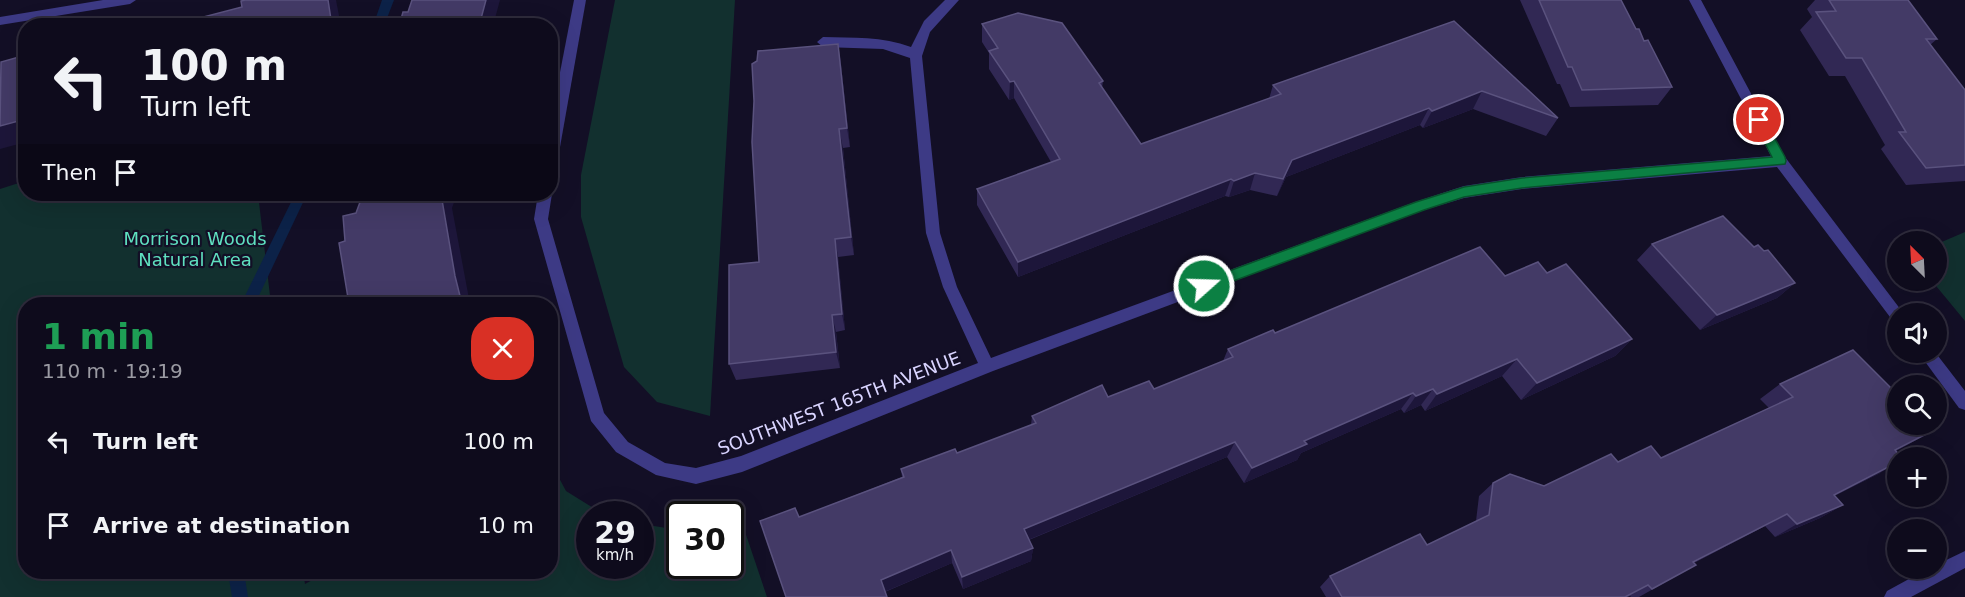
<!DOCTYPE html>
<meta charset="utf-8">
<style>
body{margin:0;font-family:"DejaVu Sans",sans-serif;background:#1c1929;color:#f1f3f6;height:100vh;display:flex;flex-direction:column;font-size:22px;white-space:nowrap}
*{box-sizing:border-box;margin:0}
p{font-size:20px;color:#9b9ba3}
.icon{flex:none;width:33px;height:33px;fill:none;stroke:currentColor;stroke-width:2;stroke-linecap:round;stroke-linejoin:round}
.map{position:relative;flex:1;overflow:hidden}
.details{position:absolute;left:18px;top:297px;width:540px;height:282px;display:flex;flex-direction:column;background:#0e0b1c;border-radius:24px;box-shadow:0 6px 24px #0002,0 0 0 2px #2e2b3b}
.details>*{flex:none}
.banner{position:absolute;left:18px;top:18px;width:540px;height:183px;border-radius:24px;box-shadow:0 6px 24px #0002,0 0 0 2px #2e2b3b;background:#0e0b1c;color:#f1f3f6;overflow:hidden}
.needle{width:39px;rotate:336deg}
.fabs{position:absolute;left:1887px;top:231px;display:grid;gap:12px}
.fabs a{display:grid;place-items:center;width:60px;height:60px;border-radius:50%;background:#0e0b1c;box-shadow:0 6px 24px #0002,0 0 0 2px #2e2b3b;font-size:30px}
.speed{position:absolute;left:576px;top:501px;display:flex;gap:12px;font-size:30px;font-weight:700;text-align:center}
.speed>*{display:grid;place-content:center;width:78px;height:78px;border-radius:50%;background:#0e0b1c;box-shadow:0 6px 24px #0002,0 0 0 2px #2e2b3b;line-height:1}
.speed small{font-size:15px;font-weight:400}
.speed .limit{border:3px solid #111;border-radius:9px;background:#fff;color:#111}
.pin{position:absolute;display:grid;place-items:center;width:51px;height:51px;color:#fff;margin:-26px;border:3px solid #fff;border-radius:50%;box-shadow:0 2px 6px #0007}
.me{position:absolute;width:66px;margin:-33px;rotate:70deg;stroke-linejoin:round;filter:drop-shadow(0 0 4px #0008)}
.turn{display:flex;align-items:center;gap:21px;height:126px;padding:0 24px;font-size:27px}
.turn .icon{width:78px;height:78px;stroke-width:2.5}
.turn b{display:block;font-size:42px;line-height:51px}
.then{display:flex;align-items:center;height:57px;padding:0 24px;background:#0003;gap:12px;font-size:22px}
.round{display:grid;place-items:center;flex:none;width:63px;height:63px;border-radius:24px;background:#1c1929}
.headline{display:flex;align-items:center;justify-content:space-between;height:102px;padding:0 24px}
h1{font-size:36px;font-weight:700;line-height:45px;color:#1e9e55}
ul{padding:0;list-style:none}
li{display:flex;align-items:center;gap:18px;height:84px;padding:0 24px}
li div{flex:1}
li b{display:block;font-size:22px}
li em{font-style:normal}
.map>svg:first-child{display:block}
.green{fill:#12302f}
.lines{fill:none;stroke-linecap:round;stroke-linejoin:round}
.stream{fill:#0c2248;fill-rule:evenodd}
.street{fill:#3d3a85;fill-rule:evenodd}
.wall{fill:#312854}
.shaded-wall{fill:#1d163a}
.building{fill:#433a66;stroke:#5a527e;stroke-width:1.5}
.route{fill:#0b8043;stroke:#07532c;stroke-width:1.5}
.labels{text-anchor:middle;dominant-baseline:central;stroke-width:4.5;stroke-linejoin:round;paint-order:stroke}
.park-label{font-size:18px;fill:#5fe0c0;stroke:#130f26}
.street-label{font-size:18px;fill:#d9d4ff;stroke:#130f26}
</style>
<div class="map">
<svg width="1965" height="597" viewBox="0 0 1965 597">
<rect width="100%" height="100%" fill="#130f26"/>
<!-- green -->
<g class="green">
<path d="M 615,0 L 735,0 L 710,416 L 657,402 L 624,367 L 581,217 L 581,175 Z"/>
<path d="M 25,181 L 26,194 L 258,194 L 271,304 L 26,304 L 26,572 L 303,572 L 305,584 L 327,572 L 550,572 L 551,463 L 566,491 L 603,514 L 590,514 L 590,566 L 640,566 L 641,524 L 673,529 L 679,527 L 680,566 L 730,566 L 730,514 L 724,514 L 738,511 L 767,597 L 0,597 L 0,189 Z"/>
<path d="M 1965,232 L 1965,321 L 1932,281 L 1936,280 L 1937,244 Z"/>
</g>
<g class="lines">
<!-- stream -->
<g class="stream">
<path d="M 382,0 L 394,0 L 384,26 L 373,26 Z"/>
<path d="M 295,194 L 307,194 L 255,304 L 241,304 Z"/>
<path d="M 228,572 L 244,572 L 248,597 L 232,597 Z"/>
</g>
<!-- street -->
<g class="street">
<path d="M 103,0 L 136,0 L 130,4 L 0,25 L 0,17 Z"/>
<path d="M 574,0 L 586,0 L 557,164 L 550,169 L 550,124 Z"/>
<path d="M 945,0 L 959,0 L 930,32 L 922,56 L 940,233 L 957,287 L 991,358 L 1415,202 L 1464,186 L 1522,177 L 1771,156 L 1689,0 L 1701,0 L 1785,157 L 1904,314 L 1898,314 L 1898,322 L 1893,321 L 1777,167 L 1522,189 L 1464,198 L 1424,210 L 993,371 L 742,472 L 696,484 L 656,475 L 616,452 L 591,421 L 534,219 L 538,194 L 550,194 L 550,191 L 552,194 L 548,219 L 604,413 L 628,442 L 665,463 L 696,468 L 741,456 L 978,363 L 943,287 L 926,233 L 910,58 L 883,49 L 823,47 L 817,42 L 823,37 C 853,38 882,36 911,47 L 924,21 Z"/>
<path d="M 1918,352 L 1935,352 L 1965,391 L 1965,410 L 1959,408 Z"/>
<path d="M 1965,551 L 1965,568 L 1911,597 L 1884,597 L 1887,591 L 1929,568 L 1936,568 L 1936,565 Z"/>
</g>
</g>
<!-- wall -->
<g class="wall">
<path d="M 1520,0 L 1621,0 L 1636,29 L 1644,41 L 1672,87 L 1658,105 L 1570,107 L 1560,84 L 1557,84 Z"/>
<path d="M 1815,0 L 1908,0 L 1937,39 L 1930,45 L 1965,90 L 1965,181 L 1906,185 L 1881,149 L 1885,145 L 1845,76 L 1829,76 L 1800,30 L 1812,17 L 1807,9 Z"/>
<path d="M 1454,21 L 1558,118 L 1546,136 L 1473,109 L 1423,128 L 1420,125 L 1286,177 L 1277,196 L 1250,190 L 1229,197 L 1225,196 L 1018,277 L 977,205 L 977,189 L 1051,162 L 1014,98 L 1009,100 L 989,69 L 989,53 L 982,42 L 982,24 L 1103,81 L 1102,88 L 1141,144 L 1269,99 L 1273,85 Z"/>
<path d="M 838,44 L 841,64 L 850,147 L 843,148 L 854,255 L 838,257 L 845,330 L 836,332 L 840,368 L 736,380 L 729,364 L 759,262 Z"/>
<path d="M 1652,244 L 1754,247 L 1795,283 L 1777,298 L 1700,330 L 1637,260 Z"/>
<path d="M 1547,273 L 1632,339 L 1615,356 L 1521,400 L 1502,376 L 1425,411 L 1421,405 L 1404,413 L 1401,409 L 1301,453 L 1297,460 L 1244,483 L 1227,457 L 1029,540 L 1033,548 L 1031,561 L 963,589 L 952,563 L 885,592 L 799,517 L 902,477 L 901,469 L 957,453 L 1031,425 L 1032,416 L 1108,397 L 1154,389 L 1223,361 L 1228,349 L 1275,333 L 1505,276 Z"/>
<path d="M 1780,384 L 1934,430 L 1896,451 L 1880,473 L 1834,496 L 1843,505 L 1820,518 L 1775,537 L 1765,526 L 1694,563 L 1696,565 L 1639,597 L 1631,597 L 1630,596 L 1628,597 L 1326,597 L 1320,587 L 1330,576 L 1427,545 L 1476,521 L 1479,496 L 1493,483 L 1544,486 L 1618,462 L 1661,458 L 1769,408 L 1760,399 Z"/>
</g>
<!-- shaded-wall -->
<g class="shaded-wall">
<path d="M 328,0 L 336,0 L 341,26 L 332,26 Z"/>
<path d="M 486,0 L 500,0 L 493,26 L 479,26 Z"/>
<path d="M 838,44 L 841,64 L 850,147 L 847,128 Z"/>
<path d="M 1014,81 L 1014,98 L 1009,100 L 1010,82 Z"/>
<path d="M 1482,91 L 1473,109 L 1423,128 L 1432,111 Z"/>
<path d="M 1429,108 L 1420,125 L 1286,177 L 1277,196 L 1292,160 Z"/>
<path d="M 26,119 L 26,142 L 0,149 L 0,126 Z"/>
<path d="M 839,129 L 843,148 L 854,255 L 851,237 Z"/>
<path d="M 1255,173 L 1250,190 L 1229,197 L 1234,181 Z"/>
<path d="M 1231,179 L 1225,196 L 1018,277 L 1018,262 Z"/>
<path d="M 441,194 L 457,194 L 452,208 L 470,304 L 462,304 L 455,276 Z"/>
<path d="M 835,239 L 838,257 L 845,330 L 842,314 Z"/>
<path d="M 1795,283 L 1777,298 L 1700,330 L 1717,315 Z"/>
<path d="M 832,315 L 836,332 L 840,368 L 836,352 Z"/>
<path d="M 1632,339 L 1615,356 L 1521,400 L 1537,383 Z"/>
<path d="M 1517,359 L 1502,376 L 1425,411 L 1437,394 Z"/>
<path d="M 1433,389 L 1421,405 L 1404,413 L 1416,396 Z"/>
<path d="M 1413,393 L 1401,409 L 1301,453 L 1297,460 L 1244,483 L 1252,468 L 1304,441 Z"/>
<path d="M 1934,430 L 1909,444 L 1871,464 L 1895,450 Z"/>
<path d="M 1235,442 L 1227,457 L 1023,542 L 1024,529 Z"/>
<path d="M 1898,462 L 1880,473 L 1811,508 L 1834,495 Z"/>
<path d="M 1843,505 L 1820,518 L 1775,537 L 1797,524 Z"/>
<path d="M 1787,514 L 1765,526 L 1674,573 L 1693,562 Z"/>
<path d="M 1033,548 L 1031,561 L 963,589 L 962,577 Z"/>
<path d="M 951,550 L 952,563 L 884,592 L 881,580 Z"/>
</g>
<!-- building -->
<g class="building">
<path d="M 245,0 L 328,0 L 332,26 L 169,26 L 242,7 L 241,1 Z"/>
<path d="M 412,0 L 486,0 L 479,26 L 399,26 L 403,12 L 408,12 Z"/>
<path d="M 1539,0 L 1621,0 L 1636,29 L 1639,29 L 1644,41 L 1648,40 L 1672,87 L 1582,90 L 1572,67 L 1568,67 Z"/>
<path d="M 1829,0 L 1908,0 L 1937,39 L 1926,39 L 1965,90 L 1965,165 L 1926,168 L 1899,132 L 1906,132 L 1862,58 L 1846,58 L 1816,12 L 1836,11 Z"/>
<path d="M 1018,13 L 1062,23 L 1103,81 L 1099,83 L 1141,144 L 1281,94 L 1273,85 L 1454,21 L 1558,118 L 1482,91 L 1432,111 L 1429,108 L 1292,160 L 1283,179 L 1255,173 L 1234,181 L 1231,179 L 1018,262 L 977,189 L 1060,159 L 1014,81 L 1010,82 L 989,51 L 998,48 L 982,24 Z"/>
<path d="M 838,44 L 847,128 L 839,129 L 851,237 L 835,239 L 842,314 L 832,315 L 836,352 L 729,364 L 729,265 L 759,262 L 752,142 L 754,101 L 752,64 L 757,61 L 758,51 Z"/>
<path d="M 26,55 L 26,119 L 0,126 L 1,62 Z"/>
<path d="M 363,194 L 441,194 L 455,276 L 462,304 L 349,304 L 339,243 L 345,241 L 343,216 L 356,213 Z"/>
<path d="M 1723,216 L 1754,247 L 1758,245 L 1764,251 L 1768,250 L 1795,283 L 1717,315 L 1652,244 Z"/>
<path d="M 1480,247 L 1505,276 L 1538,262 L 1547,273 L 1566,264 L 1632,339 L 1537,383 L 1517,359 L 1437,394 L 1433,389 L 1416,396 L 1413,393 L 1304,441 L 1307,444 L 1252,468 L 1235,442 L 1024,529 L 1033,548 L 962,577 L 951,550 L 881,580 L 887,597 L 786,597 L 760,521 L 795,508 L 799,517 L 904,477 L 901,469 L 955,449 L 957,453 L 1036,423 L 1032,416 L 1102,385 L 1108,397 L 1149,381 L 1154,389 L 1233,357 L 1228,349 L 1273,330 L 1275,333 Z"/>
<path d="M 1853,350 L 1898,395 L 1898,424 L 1928,424 L 1934,430 L 1895,450 L 1902,458 L 1898,458 L 1898,462 L 1834,495 L 1843,505 L 1797,524 L 1787,514 L 1693,562 L 1696,565 L 1652,589 L 1648,585 L 1625,597 L 1342,597 L 1330,576 L 1420,534 L 1427,545 L 1489,515 L 1493,483 L 1510,474 L 1544,486 L 1611,454 L 1618,462 L 1651,446 L 1661,458 L 1793,397 L 1780,384 Z"/>
</g>
<!-- route -->
<path class="route" d="M 1759,116 L 1763,117 L 1785,157 L 1786,161 L 1785,164 L 1522,188 L 1464,197 L 1424,210 L 1204,292 L 1199,290 L 1197,286 L 1199,282 L 1416,202 L 1464,187 L 1522,178 L 1772,157 L 1753,120 Z"/>
<g class="labels">
<!-- park labels -->
<g class="park-label">
<text x="195" y="238">Morrison Woods<tspan x="195" dy="21">Natural Area</tspan></text>
</g>
<!-- street labels -->
<g class="street-label">
<text transform="translate(839 403) rotate(-21)">SOUTHWEST 165TH AVENUE</text>
</g>
</g>
</svg>
<div class="fabs">
<a><svg class="needle" viewBox="-14 -14 28 28"><path d="M0-13l5 13h-10z" fill="#e53935"/><path d="M0 13l5-13h-10z" fill="#9b9ba3"/></svg></a>
<a><svg class="icon" aria-label="sound" viewBox="0 0 24 24"><path d="M4 9h4l5-4v14l-5-4H4zM17 9q2 3 0 6"/></svg></a>
<a><svg class="icon" aria-label="search" viewBox="0 0 24 24"><circle cx="10" cy="10" r="6"/><path d="M15 15l6 6"/></svg></a>
<a>+</a>
<a>−</a>
</div>
<div class="speed"><div>29<small>km/h</small></div><div class="limit">30</div></div>
<div class="pin" style="left:1759px;top:120px;background:#d93025"><svg class="icon" aria-label="arrive" viewBox="0 0 24 24"><path d="M6 21V4h12l-3 4 3 4H6"/></svg></div>
<svg class="me" style="left:1204px;top:286px" viewBox="-20 -20 40 40"><circle r="17" fill="#0b8043" stroke="#fff" stroke-width="3"/><path d="M0-11L8 9 0 5-8 9z" fill="#fff"/></svg>
<div class="banner">
<div class="turn"><svg class="icon" aria-label="left" viewBox="0 0 24 24"><path d="M17 20v-9H6M10 6l-5 5 5 5"/></svg><div><b>100 m</b>Turn left</div></div>
<div class="then">Then<svg class="icon" aria-label="arrive" viewBox="0 0 24 24"><path d="M6 21V4h12l-3 4 3 4H6"/></svg></div>
</div>
<section class="details">
<div class="headline"><div><h1>1 min</h1><p>110 m · 19:19</p></div><a class="round" style="background:#d93025;color:#fff"><svg class="icon" aria-label="close" viewBox="0 0 24 24"><path d="M6 6l12 12M18 6L6 18"/></svg></a></div>
<ul>
<li><svg class="icon" aria-label="left" viewBox="0 0 24 24"><path d="M17 20v-9H6M10 6l-5 5 5 5"/></svg><div><b>Turn left</b></div><em>100 m</em></li>
<li><svg class="icon" aria-label="arrive" viewBox="0 0 24 24"><path d="M6 21V4h12l-3 4 3 4H6"/></svg><div><b>Arrive at destination</b></div><em>10 m</em></li>
</ul>
</section>
</div>
